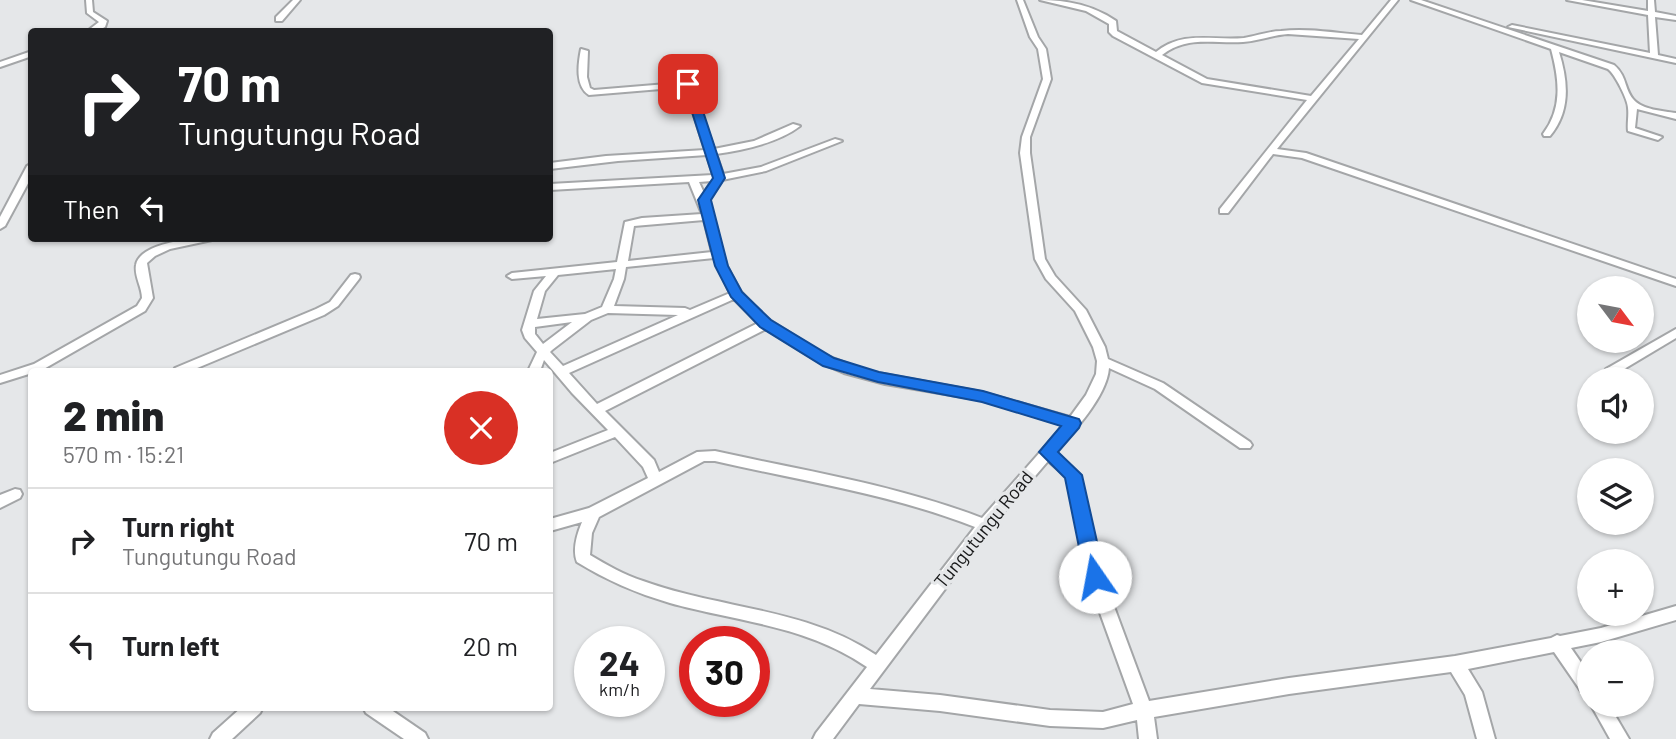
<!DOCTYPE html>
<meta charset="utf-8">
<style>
body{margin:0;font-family:Barlow,sans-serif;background:#f6f6f6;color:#202124;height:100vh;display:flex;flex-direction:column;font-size:26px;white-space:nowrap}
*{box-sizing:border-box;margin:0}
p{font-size:23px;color:#757577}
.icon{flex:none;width:38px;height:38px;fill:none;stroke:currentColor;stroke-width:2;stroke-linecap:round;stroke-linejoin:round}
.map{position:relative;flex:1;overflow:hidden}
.sheet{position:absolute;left:28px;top:368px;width:525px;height:343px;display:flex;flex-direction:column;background:#fff;border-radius:7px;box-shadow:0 2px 5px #0004}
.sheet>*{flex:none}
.top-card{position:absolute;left:28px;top:28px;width:525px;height:214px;border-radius:7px;box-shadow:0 2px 5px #0004;background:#202124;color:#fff;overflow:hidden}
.needle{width:46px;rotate:122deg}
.tools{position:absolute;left:1577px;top:276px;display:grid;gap:14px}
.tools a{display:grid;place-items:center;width:77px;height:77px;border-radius:50%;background:#fff;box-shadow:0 2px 5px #0004;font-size:35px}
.speed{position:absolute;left:574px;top:626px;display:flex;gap:14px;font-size:35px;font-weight:700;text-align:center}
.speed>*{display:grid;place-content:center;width:91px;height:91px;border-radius:50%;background:#fff;box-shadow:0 2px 5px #0004;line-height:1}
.speed small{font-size:18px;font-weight:400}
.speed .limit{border:10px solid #d22;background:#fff;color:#111}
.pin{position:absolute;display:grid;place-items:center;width:60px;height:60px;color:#fff;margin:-30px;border-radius:14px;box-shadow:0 4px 10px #0006}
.me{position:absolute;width:77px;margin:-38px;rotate:348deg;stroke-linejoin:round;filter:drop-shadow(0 0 5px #0008)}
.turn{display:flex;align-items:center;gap:24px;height:147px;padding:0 35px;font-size:32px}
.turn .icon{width:91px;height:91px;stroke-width:2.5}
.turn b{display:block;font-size:49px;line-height:60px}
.then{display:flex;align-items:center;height:66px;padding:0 35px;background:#0003;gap:14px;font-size:26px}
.round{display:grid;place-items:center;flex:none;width:74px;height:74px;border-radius:37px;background:#f6f6f6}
.headline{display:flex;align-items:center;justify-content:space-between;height:119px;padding:0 35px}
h1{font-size:42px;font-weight:800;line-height:52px}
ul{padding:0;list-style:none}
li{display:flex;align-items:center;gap:21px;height:105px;padding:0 35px;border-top:2px solid #e0e0e0}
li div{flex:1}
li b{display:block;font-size:26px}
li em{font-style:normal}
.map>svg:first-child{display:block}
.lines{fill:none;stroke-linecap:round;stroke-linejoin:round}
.minor-casing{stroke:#a4a6a8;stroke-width:4}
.minor{fill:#fff;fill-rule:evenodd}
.route{fill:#1a73e8;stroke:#114b97;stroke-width:2}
.labels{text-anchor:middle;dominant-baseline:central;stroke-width:7;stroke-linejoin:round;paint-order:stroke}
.street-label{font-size:19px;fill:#18191a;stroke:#e5e7e9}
</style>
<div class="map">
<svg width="1676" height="739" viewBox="0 0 1676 739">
<rect width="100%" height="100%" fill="#e5e7e9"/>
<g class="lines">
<!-- minor casing -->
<g class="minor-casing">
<g id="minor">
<path d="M 86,0 L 92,0 L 93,12 L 107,21 L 105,27 L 95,32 L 86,32 L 99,22 L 87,13 Z"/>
<path d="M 293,0 L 300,0 L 282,21 L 276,21 L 276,17 Z"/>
<path d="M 1017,0 L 1023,0 L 1038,37 L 1046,49 L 1051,79 L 1030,137 L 1030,153 L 1045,259 L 1055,276 L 1086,310 L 1105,347 L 1108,359 L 1163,383 L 1250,442 L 1252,445 L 1250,448 L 1240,448 L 1155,389 L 1109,368 C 1107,396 1074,431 1056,452 L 1080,475 L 1103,577 L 1149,701 L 1289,678 L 1455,656 L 1551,638 L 1557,635 L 1560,636 L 1601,628 L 1676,606 L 1676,620 L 1601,642 L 1571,648 L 1589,674 L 1589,696 L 1583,694 L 1554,652 L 1468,669 L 1482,692 L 1495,739 L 1477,739 L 1465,695 L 1451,672 L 1289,694 L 1154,717 L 1157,739 L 1139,739 L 1137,720 L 1103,728 L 1050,726 L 940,711 L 859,704 L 833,739 L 813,739 L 816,733 L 867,667 C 806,625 738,622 670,603 C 636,593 606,580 577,562 C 572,550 577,534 582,522 L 550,531 L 550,519 L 589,508 L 648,478 L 643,467 L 615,437 L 550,463 L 550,453 L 608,430 L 572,393 L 544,360 L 540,371 L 528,371 L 537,352 L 525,338 L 522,330 L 534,291 L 546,276 L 512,279 L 507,276 L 512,273 L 617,262 L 625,222 L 642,218 L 702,214 L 689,182 L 550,190 L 550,184 L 713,175 L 707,155 L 618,161 L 550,169 L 550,163 L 606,156 L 705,150 L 685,87 L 589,95 C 575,86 578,64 581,49 L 588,51 L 587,77 L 590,88 L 594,90 L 691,82 L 714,149 L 754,141 L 793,124 L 800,126 C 778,143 744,150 716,154 L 723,174 L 761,167 L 835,139 L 842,141 L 766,171 L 722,180 L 708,202 L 727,267 L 741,292 L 766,318 L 825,355 L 867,371 L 981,392 L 1070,417 L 1086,395 L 1096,374 L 1097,361 L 1093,347 L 1075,311 L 1046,279 L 1035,259 L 1020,153 L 1022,137 L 1043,79 L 1038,49 L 1030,37 ZM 712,181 L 704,193 L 699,182 ZM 704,220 L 712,252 L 628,261 L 634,226 ZM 714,258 L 730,293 L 690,310 L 685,308 L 614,306 L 624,279 L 626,267 ZM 616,269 L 614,279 L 602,307 L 585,314 L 537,319 L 545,291 L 558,275 ZM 734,299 L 758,323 L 597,404 L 569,373 ZM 608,313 L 678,315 L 563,366 L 550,352 L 552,350 L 591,320 ZM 572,322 L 543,344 L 535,334 L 535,327 ZM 766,329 L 821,363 L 844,373 L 885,384 L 981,400 L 1064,425 L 982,518 C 896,485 805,471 715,451 L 697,452 L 659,472 L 654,460 L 605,411 ZM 704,461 L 715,461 C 802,481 891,494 975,527 L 876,655 C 806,608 720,609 643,581 C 624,575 607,565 590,555 L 592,533 L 599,517 ZM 1048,461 L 1067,477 L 1087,577 L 1133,704 L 1103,712 L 1050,710 L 940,695 L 870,689 L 990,529 Z"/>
<path d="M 1040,0 C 1067,0 1093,5 1116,21 L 1117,31 L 1156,52 C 1183,30 1212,41 1244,38 C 1257,36 1269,31 1281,31 C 1308,28 1335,33 1362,35 L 1391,0 L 1398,0 L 1277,149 L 1306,153 L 1676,279 L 1676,286 L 1302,158 L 1273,154 L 1228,213 L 1220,213 L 1220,209 L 1307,100 L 1202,83 L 1113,36 L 1109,32 L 1109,24 L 1086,11 ZM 1288,34 L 1359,39 L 1311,96 L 1207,79 L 1162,55 C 1187,35 1214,44 1243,42 C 1258,41 1273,35 1288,34 Z"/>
<path d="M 1411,0 L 1421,0 L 1614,65 C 1627,76 1624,88 1633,99 C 1642,110 1663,111 1676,113 L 1676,119 L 1637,109 L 1635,128 L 1662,137 L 1658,140 L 1628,131 C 1627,124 1629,116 1628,108 C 1628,100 1615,74 1608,69 L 1559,52 C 1568,81 1571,111 1550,136 L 1544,136 L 1543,134 C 1563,108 1559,79 1551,49 Z"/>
<path d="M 1567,0 L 1582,0 L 1648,11 L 1648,0 L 1654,0 L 1655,12 L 1676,16 L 1676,20 L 1655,17 L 1658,55 L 1676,59 L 1676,63 L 1508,27 L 1512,25 L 1650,53 L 1648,15 Z"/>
<path d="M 32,51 L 32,56 L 0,67 L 0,62 Z"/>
<path d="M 32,163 L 32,176 L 5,226 L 0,229 L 0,217 L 27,166 Z"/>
<path d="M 194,238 L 213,238 L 212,240 L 170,249 L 155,256 L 147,263 L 153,298 L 145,311 L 42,370 L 32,371 L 32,373 L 0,383 L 0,375 L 34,364 L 137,306 L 142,298 C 142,287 134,276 136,265 C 139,246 178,241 194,238 Z"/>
<path d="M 355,274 L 359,275 L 360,277 L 359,279 L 338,306 L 324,315 L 190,371 L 173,371 L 175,368 L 316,309 L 330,302 L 351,275 Z"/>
<path d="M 1676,329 L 1676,338 L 1614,375 L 1606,375 L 1604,372 L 1606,369 Z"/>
<path d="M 15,489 L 20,490 L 22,494 L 20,498 L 0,508 L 0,495 Z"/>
<path d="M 1591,705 L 1609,705 L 1629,739 L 1610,739 Z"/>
<path d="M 242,707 L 263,707 L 260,713 L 232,739 L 210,739 L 213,733 Z"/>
<path d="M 363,707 L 387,707 L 425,733 L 428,739 L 404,739 L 366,713 Z"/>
</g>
</g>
<!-- minor -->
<use href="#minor" class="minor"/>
</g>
<!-- route -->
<path class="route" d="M 688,81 L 694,84 L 725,178 L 711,200 L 728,266 L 742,292 L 771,320 L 834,358 L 879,372 L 983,391 L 1079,419 L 1081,423 L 1079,428 L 1058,452 L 1082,475 L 1105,577 L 1102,583 L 1095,586 L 1088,583 L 1085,577 L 1065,478 L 1039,452 L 1061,426 L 982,402 L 878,382 L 823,366 L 760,327 L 731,297 L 715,266 L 698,200 L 713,178 L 683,84 Z"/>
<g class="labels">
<!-- street labels -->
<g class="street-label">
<text transform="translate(983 529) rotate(-51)">Tungutungu Road</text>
</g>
</g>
</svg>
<div class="tools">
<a><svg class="needle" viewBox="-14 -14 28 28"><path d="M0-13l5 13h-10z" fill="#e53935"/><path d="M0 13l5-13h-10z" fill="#757577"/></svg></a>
<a><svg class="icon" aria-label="sound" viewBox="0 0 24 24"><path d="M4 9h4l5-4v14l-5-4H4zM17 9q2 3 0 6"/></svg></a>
<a><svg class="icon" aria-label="layers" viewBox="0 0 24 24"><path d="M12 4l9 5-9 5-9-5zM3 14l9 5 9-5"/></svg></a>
<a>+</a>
<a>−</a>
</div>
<div class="speed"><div>24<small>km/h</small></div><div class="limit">30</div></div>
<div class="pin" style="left:688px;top:84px;background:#d93025"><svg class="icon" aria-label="arrive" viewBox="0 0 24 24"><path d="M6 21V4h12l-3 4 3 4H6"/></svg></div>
<svg class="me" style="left:1095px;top:577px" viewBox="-20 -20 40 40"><circle r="19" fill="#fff"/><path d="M0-13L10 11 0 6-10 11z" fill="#1a73e8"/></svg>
<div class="top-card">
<div class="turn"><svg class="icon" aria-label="right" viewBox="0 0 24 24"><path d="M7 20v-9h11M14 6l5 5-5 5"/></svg><div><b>70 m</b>Tungutungu Road</div></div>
<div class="then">Then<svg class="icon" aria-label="left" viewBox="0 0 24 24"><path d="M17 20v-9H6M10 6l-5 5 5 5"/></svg></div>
</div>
<section class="sheet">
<div class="headline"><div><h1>2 min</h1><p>570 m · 15:21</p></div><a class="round" style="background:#d93025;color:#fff"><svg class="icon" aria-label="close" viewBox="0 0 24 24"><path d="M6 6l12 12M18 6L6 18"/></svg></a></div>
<ul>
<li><svg class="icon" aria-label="right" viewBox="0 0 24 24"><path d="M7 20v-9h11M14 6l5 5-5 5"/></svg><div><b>Turn right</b><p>Tungutungu Road</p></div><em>70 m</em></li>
<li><svg class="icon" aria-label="left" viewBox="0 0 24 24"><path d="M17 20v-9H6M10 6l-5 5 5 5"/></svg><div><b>Turn left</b></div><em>20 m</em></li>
</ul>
</section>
</div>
